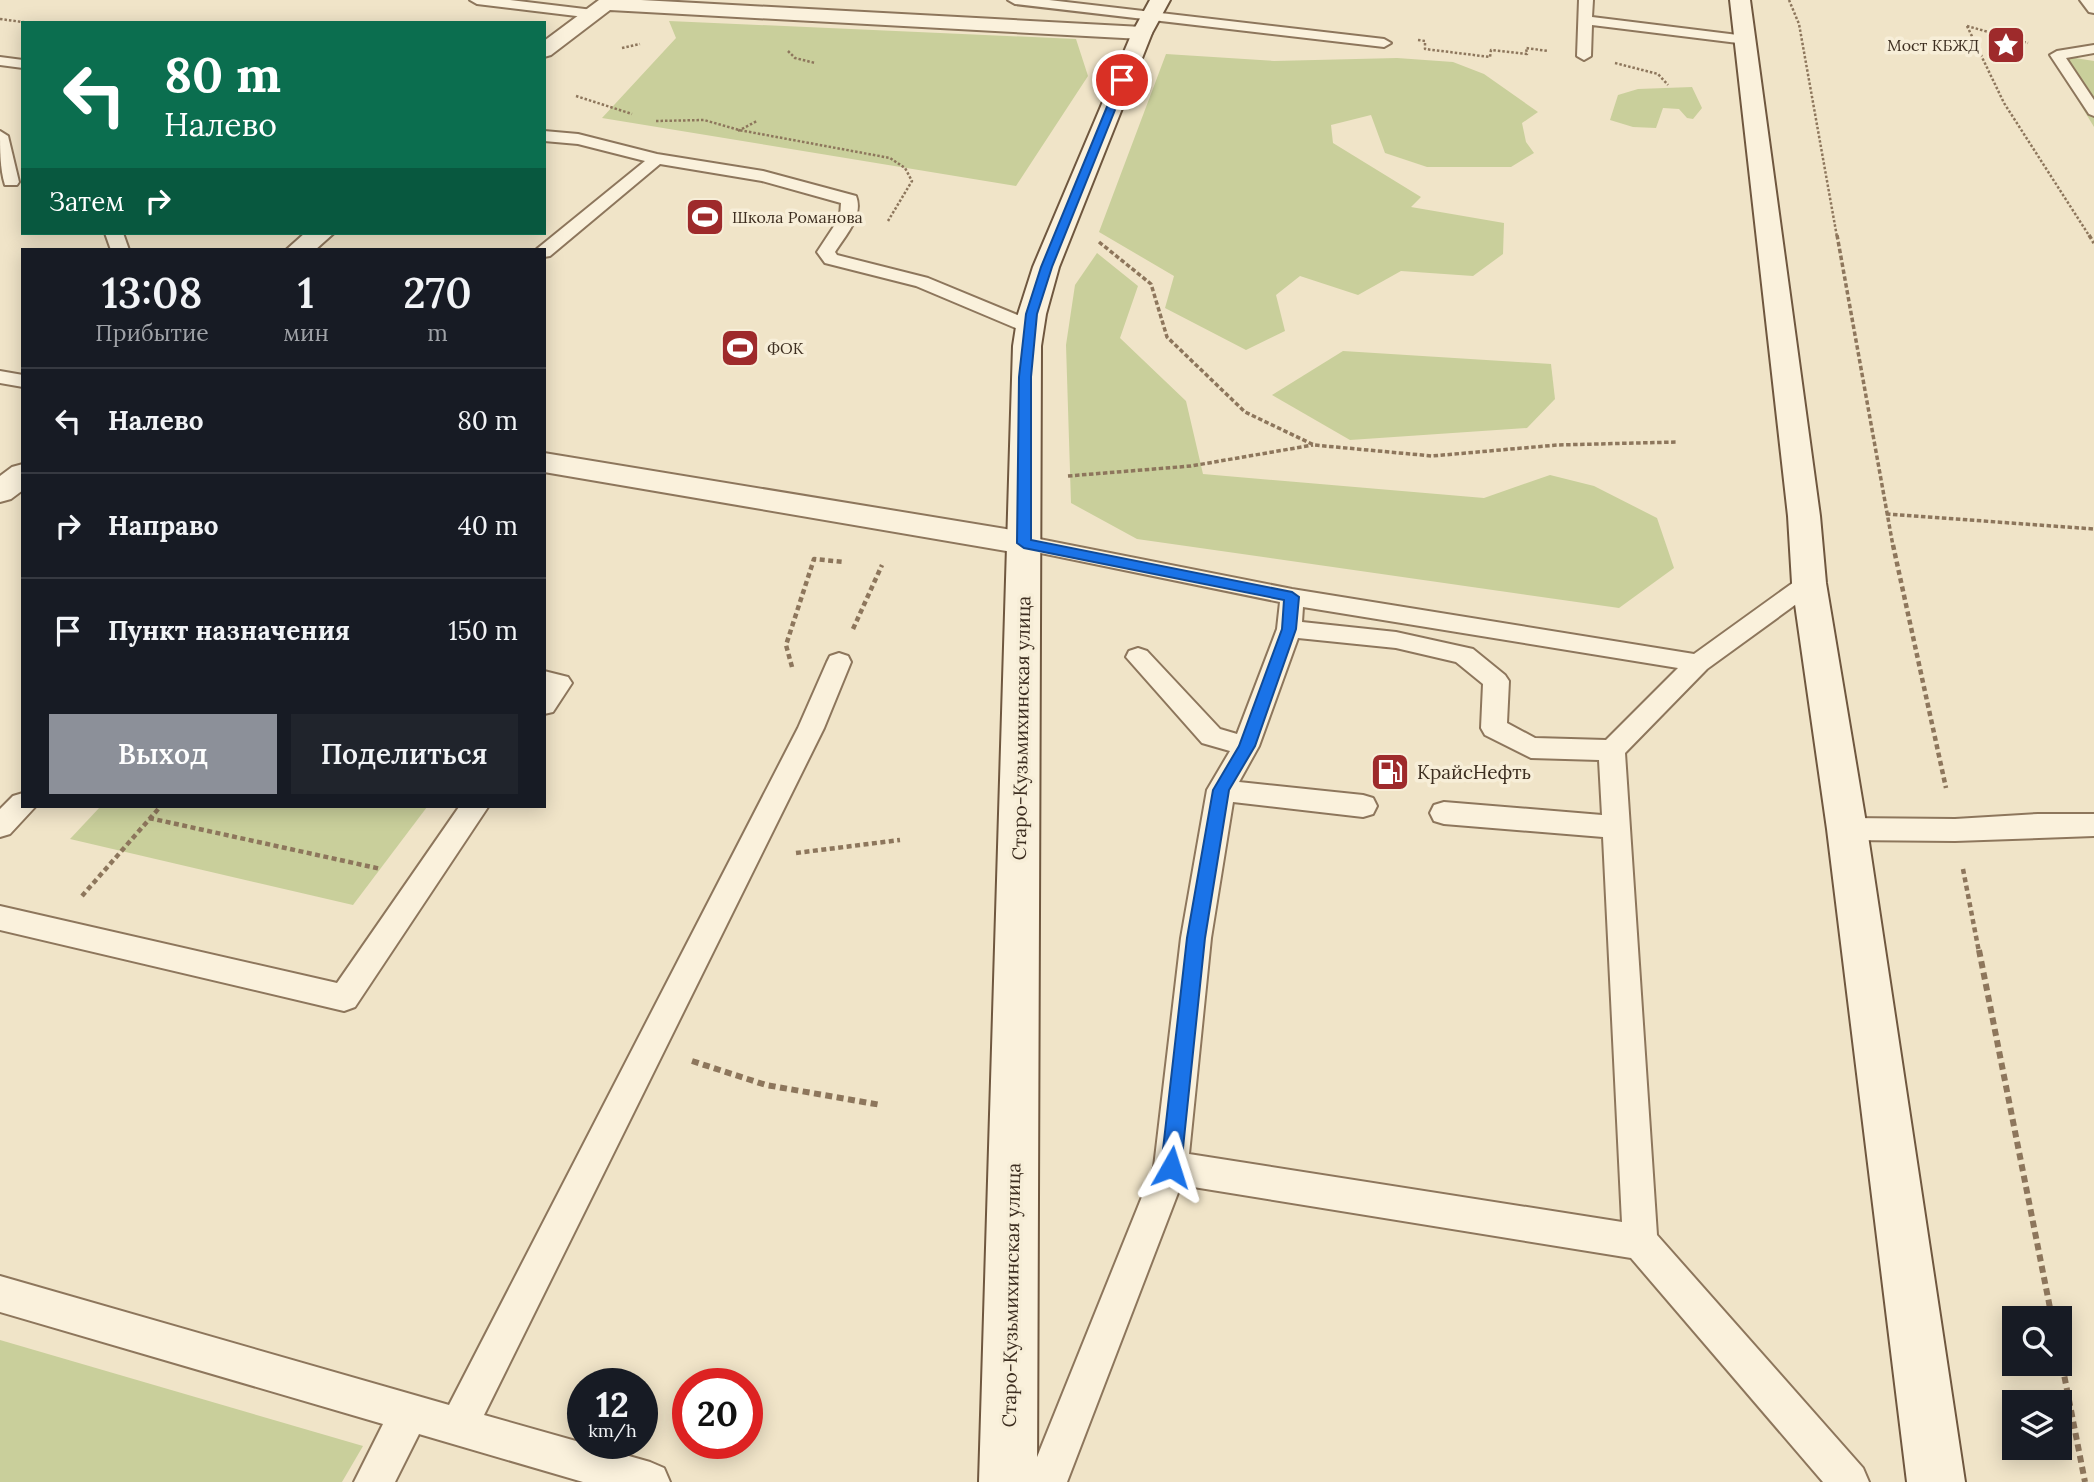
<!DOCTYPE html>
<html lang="ru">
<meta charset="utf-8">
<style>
body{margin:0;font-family:Lora,serif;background:#20242c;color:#f1f3f6;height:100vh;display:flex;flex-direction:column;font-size:26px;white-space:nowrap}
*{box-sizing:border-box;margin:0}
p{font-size:23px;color:#9ea1a6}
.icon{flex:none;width:38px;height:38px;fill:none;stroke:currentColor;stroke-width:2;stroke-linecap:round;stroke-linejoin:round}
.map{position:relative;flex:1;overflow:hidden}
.details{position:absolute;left:21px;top:248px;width:525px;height:560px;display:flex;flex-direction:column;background:#171b24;border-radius:0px;box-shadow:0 4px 18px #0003}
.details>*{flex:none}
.top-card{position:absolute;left:21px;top:21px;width:525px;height:214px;border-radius:0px;box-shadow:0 4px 18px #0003;background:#0b6e4f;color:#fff;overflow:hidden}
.buttons{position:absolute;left:2002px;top:1306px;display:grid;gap:14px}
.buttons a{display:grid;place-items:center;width:70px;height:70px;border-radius:0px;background:#171b24;box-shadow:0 4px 18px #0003;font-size:35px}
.speed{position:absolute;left:567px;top:1368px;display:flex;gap:14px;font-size:35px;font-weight:700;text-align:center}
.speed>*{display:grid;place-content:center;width:91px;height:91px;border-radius:50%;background:#171b24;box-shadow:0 4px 18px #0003;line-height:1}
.speed small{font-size:18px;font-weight:400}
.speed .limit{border:10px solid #d22;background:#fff;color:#111}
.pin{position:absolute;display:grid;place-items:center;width:60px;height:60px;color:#fff;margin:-30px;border:4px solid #fff;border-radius:50%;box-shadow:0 2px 7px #0007}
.me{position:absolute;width:77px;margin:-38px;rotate:6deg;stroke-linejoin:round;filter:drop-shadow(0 0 5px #0008)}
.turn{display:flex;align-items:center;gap:24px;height:147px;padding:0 28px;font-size:32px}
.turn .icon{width:91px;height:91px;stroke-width:2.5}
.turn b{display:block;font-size:49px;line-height:60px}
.then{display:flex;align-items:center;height:66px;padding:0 28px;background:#0003;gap:14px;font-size:26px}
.eta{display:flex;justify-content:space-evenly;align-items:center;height:119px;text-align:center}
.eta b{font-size:42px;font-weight:600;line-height:49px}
.action{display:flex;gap:14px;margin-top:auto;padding:14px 28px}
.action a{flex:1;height:80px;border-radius:0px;background:#8c9099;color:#fff;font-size:28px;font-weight:600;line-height:80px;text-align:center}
.action a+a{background:#20242c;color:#f1f3f6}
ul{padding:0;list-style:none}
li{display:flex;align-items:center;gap:21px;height:105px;padding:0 28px;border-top:2px solid #363941}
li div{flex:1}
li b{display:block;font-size:26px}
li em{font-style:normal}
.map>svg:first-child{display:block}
.green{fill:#c9cf9b}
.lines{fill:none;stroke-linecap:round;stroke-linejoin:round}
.lane-casing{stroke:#8d765c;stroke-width:4}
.street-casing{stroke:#8d765c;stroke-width:4}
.secondary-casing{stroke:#6f573f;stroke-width:4}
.path-far3{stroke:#8d765c;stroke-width:2.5;stroke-dasharray:2.5 2;stroke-linecap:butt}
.path-far2{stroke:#8d765c;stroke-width:3.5;stroke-dasharray:4.5 2.5;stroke-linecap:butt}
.path-far1{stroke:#8d765c;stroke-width:4.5;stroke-dasharray:5 3.5;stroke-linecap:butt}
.path{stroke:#8d765c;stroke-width:6;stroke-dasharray:7 4.5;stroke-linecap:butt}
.lane{fill:#faf1dc;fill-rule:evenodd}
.street{fill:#faf1dc;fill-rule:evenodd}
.secondary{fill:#faf1dc;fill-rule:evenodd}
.route{fill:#1a73e8;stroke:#114b97;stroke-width:2}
.labels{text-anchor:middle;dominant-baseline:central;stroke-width:7;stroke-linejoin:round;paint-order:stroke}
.far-poi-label{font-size:16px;fill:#3d2e20;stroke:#f7eed8;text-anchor:start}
.street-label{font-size:19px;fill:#3d2e20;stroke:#f7eed8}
.poi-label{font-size:19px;fill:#3d2e20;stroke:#f7eed8;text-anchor:start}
</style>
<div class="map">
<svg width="2094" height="1482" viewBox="0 0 2094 1482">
<rect width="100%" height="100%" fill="#f0e4c8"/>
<!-- green -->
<g class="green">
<path d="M 669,21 L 1076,39 L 1088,76 L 1016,186 L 602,118 L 676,38 Z"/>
<path d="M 1166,54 L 1274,61 L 1397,58 L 1453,62 L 1484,74 L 1538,112 L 1522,123 L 1526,142 L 1534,153 L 1511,167 L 1427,167 L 1385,153 L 1371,115 L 1331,125 L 1333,143 L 1421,197 L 1411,207 L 1504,223 L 1503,254 L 1473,276 L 1401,271 L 1358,295 L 1300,276 L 1276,295 L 1285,331 L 1246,350 L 1165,308 L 1174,276 L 1099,232 Z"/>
<path d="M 2050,54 L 2094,61 L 2094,127 Z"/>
<path d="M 1692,87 L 1702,108 L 1693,119 L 1687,118 L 1679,109 L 1663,108 L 1656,128 L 1633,127 L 1610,120 L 1618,95 L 1638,89 Z"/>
<path d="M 1097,253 L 1138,286 L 1120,338 L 1186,401 L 1203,474 L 1484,498 L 1550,475 L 1594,486 L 1657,518 L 1674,568 L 1619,608 L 1137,539 L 1071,503 L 1066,345 L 1075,285 Z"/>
<path d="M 1343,351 L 1551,364 L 1555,399 L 1527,428 L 1350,440 L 1272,395 Z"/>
<path d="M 100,807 L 427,807 L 353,905 L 70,839 Z"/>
<path d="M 0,1340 L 363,1446 L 342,1482 L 0,1482 Z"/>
</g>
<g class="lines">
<!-- lane casing -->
<g class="lane-casing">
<g id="lane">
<path d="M 470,0 L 510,0 L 593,10 L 600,14 L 593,18 L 477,4 Z"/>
<path d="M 1008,0 L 1049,0 L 1384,39 L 1391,43 L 1384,47 L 1015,4 Z"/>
<path d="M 1579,0 L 1593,0 L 1592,17 L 1746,36 L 1753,40 L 1746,44 L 1592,25 L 1591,56 L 1584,60 L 1577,56 Z"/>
<path d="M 2080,0 L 2094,0 L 2094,13 L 2089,12 Z"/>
<path d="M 2094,45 L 2094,53 L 2066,58 L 2094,100 L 2094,116 L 2089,114 L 2050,55 L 2057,51 Z"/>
<path d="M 0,57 L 23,60 L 23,68 L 0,65 Z"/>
<path d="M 0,131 L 8,136 L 19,182 L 17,185 L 5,185 C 0,170 0,149 0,131 Z"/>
<path d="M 544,131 L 578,134 L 657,154 L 763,171 L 856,196 C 864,216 845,236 835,252 L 837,255 L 928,278 L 1037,323 L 1040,327 L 1037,331 L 1023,331 L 916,286 L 825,263 L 817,252 L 840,217 L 841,203 L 762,181 L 660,164 L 550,256 L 544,257 L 544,250 L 536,250 L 538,248 L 645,161 L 578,144 L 544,141 Z"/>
<path d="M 105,233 L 123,233 L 129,250 L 111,250 Z"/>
<path d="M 0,371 L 23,375 L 23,387 L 0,383 Z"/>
<path d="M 1024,536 L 1292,589 L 1694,654 L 1801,577 L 1809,575 L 1817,577 L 1821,583 L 1817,589 L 1707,669 L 1625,753 L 1657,1235 L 1863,1468 L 1869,1482 L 1823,1482 L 1631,1258 L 1181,1185 L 1067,1482 L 1027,1482 L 1154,1167 L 1181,938 L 1207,790 L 1230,751 L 1202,743 L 1126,657 L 1129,651 L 1138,648 L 1147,651 L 1220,729 L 1237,734 L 1277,629 L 1280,602 L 1016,548 L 1013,543 L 1016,538 ZM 1303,607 L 1678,668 L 1606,740 L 1535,738 L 1507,723 L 1509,681 L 1505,675 L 1473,649 L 1396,632 L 1302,622 ZM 1298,638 L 1396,648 L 1456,662 L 1483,684 L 1481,728 L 1485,735 L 1531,758 L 1599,760 L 1602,815 L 1444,802 L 1434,805 L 1430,813 L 1434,821 L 1444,824 L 1603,837 L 1622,1222 L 1189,1154 L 1211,938 L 1233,802 L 1363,817 L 1373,814 L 1377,806 L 1373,798 L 1363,795 L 1239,782 L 1259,746 Z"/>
<path d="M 839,653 L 848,656 L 851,662 L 824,728 L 484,1415 L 650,1462 L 664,1468 L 670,1482 L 583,1482 L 419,1434 L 395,1482 L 354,1482 L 383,1424 L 0,1312 L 0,1276 L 449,1405 L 798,728 L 827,662 L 830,656 Z"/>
<path d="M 544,671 L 568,677 L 572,683 L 553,712 L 544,714 Z"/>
<path d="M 23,793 L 23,807 L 35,807 L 10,834 L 0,837 L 0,809 L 13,796 Z"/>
<path d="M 459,807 L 488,807 L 355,1007 L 344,1011 L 0,930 L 0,906 L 337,983 Z"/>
<path d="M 2038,814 L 2094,814 L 2094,836 L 1955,841 L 1847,840 L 1837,837 L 1833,829 L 1837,821 L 1847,818 L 1955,819 Z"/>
</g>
</g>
<!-- street casing -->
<g class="street-casing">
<g id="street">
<path d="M 599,0 L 641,0 L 1142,27 L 1149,29 L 1152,33 L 1149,37 L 1142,39 L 610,10 L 551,55 L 544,57 L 544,41 Z"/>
<path d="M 305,233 L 334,233 L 315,250 L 286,250 Z"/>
<path d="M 544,453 L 1024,532 L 1036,535 L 1041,543 L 1036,551 L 1024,554 L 544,472 Z"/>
<path d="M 23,464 L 23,490 L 11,499 L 0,502 L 0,476 L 12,467 Z"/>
</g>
</g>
<!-- secondary casing -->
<g class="secondary-casing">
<g id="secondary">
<path d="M 1150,0 L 1170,0 L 1152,33 L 1059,267 L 1046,314 L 1041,346 L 1037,1482 L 979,1482 L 1013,346 L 1018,314 L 1033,267 L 1132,33 Z"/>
<path d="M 1730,0 L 1750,0 L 1820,516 L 1826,583 L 1867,829 L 1965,1482 L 1907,1482 L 1827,829 L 1792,583 L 1788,516 Z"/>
</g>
</g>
<!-- path-far3 -->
<g class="path-far3">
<path d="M 1789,0 L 1799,24 L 1837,237"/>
<path d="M 0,19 L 30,23"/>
<path d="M 1967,26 L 2004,103 L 2090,237"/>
<path d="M 1967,26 L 2028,43"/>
<path d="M 1418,40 L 1425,41 L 1425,49 L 1490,57 L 1491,50 L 1527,54 L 1526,48 L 1548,51"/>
<path d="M 622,48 L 640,44"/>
<path d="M 788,51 L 795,58 L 815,63"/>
<path d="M 1615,63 L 1658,74 L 1668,85"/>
<path d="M 576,96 L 632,114"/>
<path d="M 656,121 L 704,120 L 739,130 L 890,158 L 905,168 L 912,181 L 888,221"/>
<path d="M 738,131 L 757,121"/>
</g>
<!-- path-far2 -->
<g class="path-far2">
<path d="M 1837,235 L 1893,546"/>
<path d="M 2089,235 L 2094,243"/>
<path d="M 1099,242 L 1151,284 L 1167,337 L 1245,412 L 1314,445 L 1432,456 L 1557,445 L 1677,442"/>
<path d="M 1068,476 L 1191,466 L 1313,445"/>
<path d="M 1886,514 L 2094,529"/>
</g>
<!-- path-far1 -->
<g class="path-far1">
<path d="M 1893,545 L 1946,788"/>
<path d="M 853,629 L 882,565"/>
<path d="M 792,667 L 786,645 L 814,559 L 843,562"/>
<path d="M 149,818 L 381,869"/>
<path d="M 796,853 L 900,840"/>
<path d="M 1963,869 L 1979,952"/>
<path d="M 82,896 L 160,807"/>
</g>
<!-- path -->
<g class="path">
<path d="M 1979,950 L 2052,1318"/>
<path d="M 692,1061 L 766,1085 L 881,1105"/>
<path d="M 2060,1354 L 2085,1482"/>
</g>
<!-- lane -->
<use href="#lane" class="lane"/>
<!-- street -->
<use href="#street" class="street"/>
<!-- secondary -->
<use href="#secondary" class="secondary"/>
</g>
<!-- route -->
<path class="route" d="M 1122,77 L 1127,80 L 1052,267 L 1037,314 L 1031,377 L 1031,540 L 1292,592 L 1299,597 L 1296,629 L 1255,746 L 1229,790 L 1205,938 L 1181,1167 L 1178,1174 L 1171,1177 L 1164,1174 L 1161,1167 L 1187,938 L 1213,790 L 1239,746 L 1282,629 L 1284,600 L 1024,548 L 1017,543 L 1019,377 L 1026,314 L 1041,267 L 1118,80 Z"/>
<!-- icons -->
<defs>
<g id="sight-square" transform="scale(2.0125)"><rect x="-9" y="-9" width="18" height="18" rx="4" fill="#9e2a2b" stroke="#f7eed8"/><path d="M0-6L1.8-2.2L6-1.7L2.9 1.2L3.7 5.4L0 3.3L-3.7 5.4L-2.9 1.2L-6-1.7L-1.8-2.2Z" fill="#fff"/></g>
<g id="stadium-square" transform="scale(2.0125)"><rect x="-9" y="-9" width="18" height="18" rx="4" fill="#9e2a2b" stroke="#f7eed8"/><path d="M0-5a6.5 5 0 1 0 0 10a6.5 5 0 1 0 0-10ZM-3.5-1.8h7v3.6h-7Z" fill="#fff"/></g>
<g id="fuel-square" transform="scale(2.0125)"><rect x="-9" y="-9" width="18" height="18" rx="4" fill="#9e2a2b" stroke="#f7eed8"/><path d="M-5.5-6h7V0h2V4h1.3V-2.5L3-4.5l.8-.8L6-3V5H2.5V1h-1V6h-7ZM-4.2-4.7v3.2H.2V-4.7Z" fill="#fff"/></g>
</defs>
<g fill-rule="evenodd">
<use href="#sight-square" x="2006" y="45"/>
<use href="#stadium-square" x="705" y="217"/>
<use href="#stadium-square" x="740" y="348"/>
<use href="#fuel-square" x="1390" y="772"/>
</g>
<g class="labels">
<!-- far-poi labels -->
<g class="far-poi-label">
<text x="1979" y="45" text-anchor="end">Мост КБЖД</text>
<text x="732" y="217">Школа Романова</text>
<text x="767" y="348">ФОК</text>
</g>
<!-- street labels -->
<g class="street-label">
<text transform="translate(1021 728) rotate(-89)">Старо-Кузьмихинская улица</text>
<text transform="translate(1011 1295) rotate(-89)">Старо-Кузьмихинская улица</text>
</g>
<!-- poi labels -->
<g class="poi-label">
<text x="1417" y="772">КрайсНефть</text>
</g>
</g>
</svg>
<div class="buttons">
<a><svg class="icon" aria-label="search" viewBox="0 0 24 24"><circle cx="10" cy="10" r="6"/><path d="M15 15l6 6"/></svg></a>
<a><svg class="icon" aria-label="layers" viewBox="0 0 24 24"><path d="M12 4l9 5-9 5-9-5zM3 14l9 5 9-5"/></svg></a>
</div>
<div class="speed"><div>12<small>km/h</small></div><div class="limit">20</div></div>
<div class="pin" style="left:1122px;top:80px;background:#d93025"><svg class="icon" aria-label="arrive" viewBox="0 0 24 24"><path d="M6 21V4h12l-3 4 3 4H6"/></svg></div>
<svg class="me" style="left:1171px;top:1167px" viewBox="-20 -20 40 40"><path d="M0-17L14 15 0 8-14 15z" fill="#1a73e8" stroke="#fff" stroke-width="4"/></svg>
<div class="top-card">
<div class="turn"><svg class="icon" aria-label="left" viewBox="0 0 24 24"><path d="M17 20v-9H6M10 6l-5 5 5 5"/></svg><div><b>80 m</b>Налево</div></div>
<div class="then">Затем<svg class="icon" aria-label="right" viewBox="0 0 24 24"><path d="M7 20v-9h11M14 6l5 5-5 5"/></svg></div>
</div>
<section class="details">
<div class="eta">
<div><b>13:08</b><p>Прибытие</p></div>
<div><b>1</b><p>мин</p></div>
<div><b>270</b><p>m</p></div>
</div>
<ul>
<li><svg class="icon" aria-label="left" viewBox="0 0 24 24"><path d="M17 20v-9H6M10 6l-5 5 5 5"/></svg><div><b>Налево</b></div><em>80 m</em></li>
<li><svg class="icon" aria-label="right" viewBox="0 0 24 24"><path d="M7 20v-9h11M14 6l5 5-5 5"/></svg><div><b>Направо</b></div><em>40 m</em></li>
<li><svg class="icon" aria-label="arrive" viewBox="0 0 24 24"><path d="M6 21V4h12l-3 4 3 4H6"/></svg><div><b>Пункт назначения</b></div><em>150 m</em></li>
</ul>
<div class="action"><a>Выход</a><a>Поделиться</a></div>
</section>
</div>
